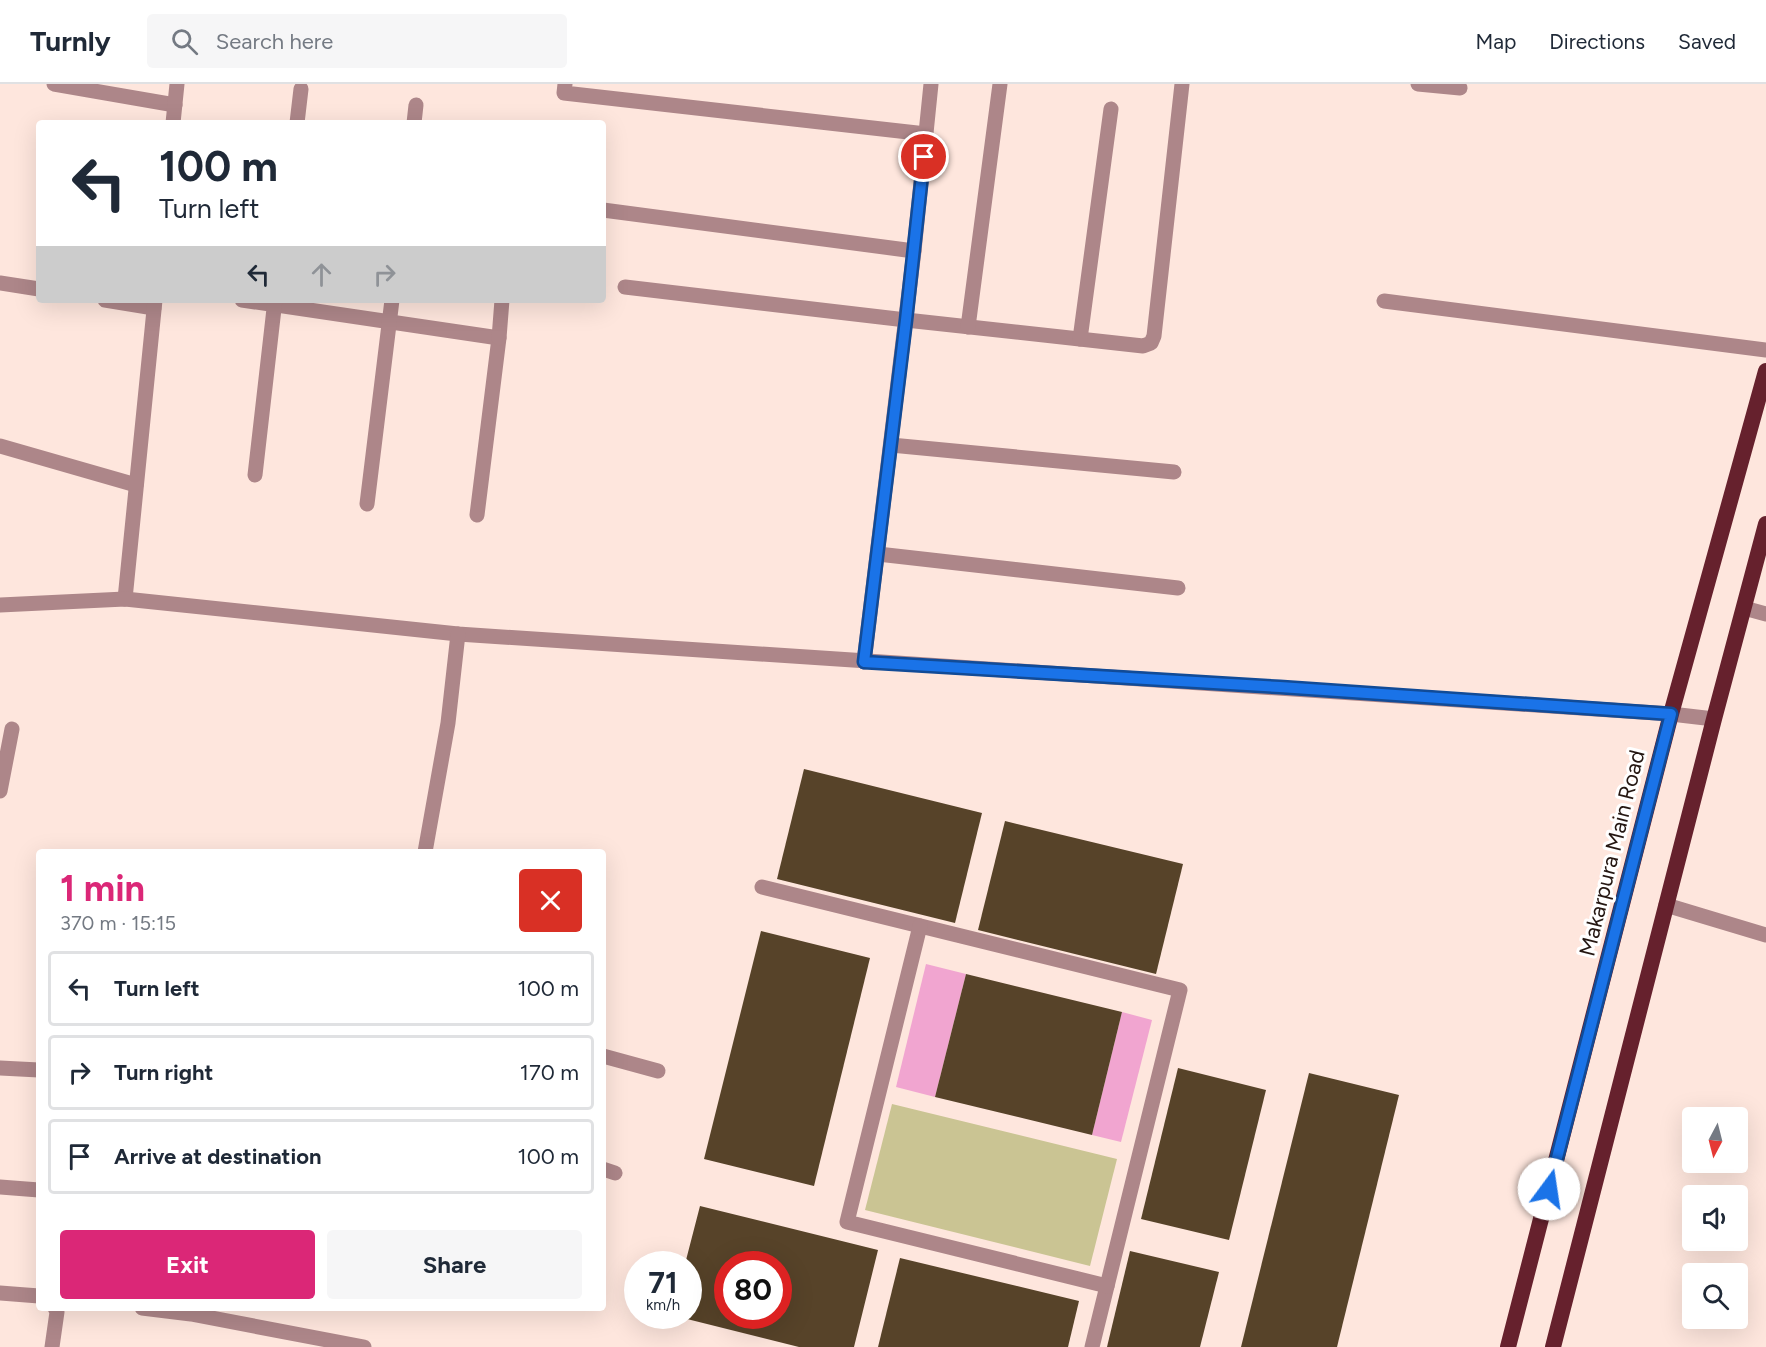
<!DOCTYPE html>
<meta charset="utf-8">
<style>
body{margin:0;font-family:Figtree,sans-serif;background:#f6f6f7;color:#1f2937;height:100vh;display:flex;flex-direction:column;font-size:22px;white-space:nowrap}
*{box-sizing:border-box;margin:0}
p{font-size:20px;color:#747a83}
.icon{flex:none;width:33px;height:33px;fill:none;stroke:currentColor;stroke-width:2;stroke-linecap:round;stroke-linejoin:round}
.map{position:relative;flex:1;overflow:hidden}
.panel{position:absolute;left:36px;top:765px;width:570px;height:462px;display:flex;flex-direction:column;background:#fff;border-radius:6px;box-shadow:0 6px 24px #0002}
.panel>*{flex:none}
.hud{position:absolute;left:36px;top:36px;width:570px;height:183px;border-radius:6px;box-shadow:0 6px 24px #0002;background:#fff;color:#1f2937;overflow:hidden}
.needle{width:39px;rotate:187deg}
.fabs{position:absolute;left:1682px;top:1023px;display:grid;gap:12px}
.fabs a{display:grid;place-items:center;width:66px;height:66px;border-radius:6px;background:#fff;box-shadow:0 6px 24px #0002;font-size:30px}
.speed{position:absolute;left:624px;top:1167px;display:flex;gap:12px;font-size:30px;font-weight:700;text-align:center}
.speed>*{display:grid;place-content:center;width:78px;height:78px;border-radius:50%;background:#fff;box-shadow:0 6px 24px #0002;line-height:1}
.speed small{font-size:15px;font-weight:400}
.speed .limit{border:9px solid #d22;background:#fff;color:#111}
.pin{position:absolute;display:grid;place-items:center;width:51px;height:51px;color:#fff;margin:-26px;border:3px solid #fff;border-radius:50%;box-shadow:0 2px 6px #0007}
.me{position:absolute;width:66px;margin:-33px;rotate:14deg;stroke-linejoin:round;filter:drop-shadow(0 0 4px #0008)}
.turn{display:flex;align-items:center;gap:21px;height:126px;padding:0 24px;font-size:27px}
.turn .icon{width:78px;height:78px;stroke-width:2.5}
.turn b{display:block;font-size:42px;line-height:51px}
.lanes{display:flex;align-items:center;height:57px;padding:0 24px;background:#0003;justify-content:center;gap:30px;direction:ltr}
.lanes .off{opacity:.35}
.round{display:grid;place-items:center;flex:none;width:63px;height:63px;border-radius:6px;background:#f6f6f7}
.head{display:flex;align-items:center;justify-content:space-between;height:102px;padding:0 24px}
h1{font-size:36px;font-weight:700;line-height:45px;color:#db2777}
.button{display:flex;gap:12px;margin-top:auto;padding:12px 24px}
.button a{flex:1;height:69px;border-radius:6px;background:#db2777;color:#fff;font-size:24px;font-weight:700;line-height:69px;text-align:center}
.button a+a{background:#f6f6f7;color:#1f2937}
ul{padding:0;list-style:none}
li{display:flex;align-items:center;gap:18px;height:75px;margin:0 12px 9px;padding:0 12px;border:3px solid #e0e1e3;border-radius:6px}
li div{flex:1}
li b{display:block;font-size:22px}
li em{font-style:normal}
header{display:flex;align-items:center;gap:36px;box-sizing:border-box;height:84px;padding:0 30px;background:#fff;border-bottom:2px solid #e0e1e3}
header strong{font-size:28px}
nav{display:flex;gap:33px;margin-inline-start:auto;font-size:21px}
.search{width:420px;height:54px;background:#f6f6f7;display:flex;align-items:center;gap:15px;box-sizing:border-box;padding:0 21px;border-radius:6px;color:#747a83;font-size:22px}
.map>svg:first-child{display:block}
.green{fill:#cac493}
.water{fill:#f1a5d0}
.building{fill:#574329;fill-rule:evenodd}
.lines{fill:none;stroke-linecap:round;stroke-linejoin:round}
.service{stroke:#ad8689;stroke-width:15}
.minor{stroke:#ad8689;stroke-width:15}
.trunk{stroke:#66212d;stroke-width:16}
.route-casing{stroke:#114b97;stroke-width:15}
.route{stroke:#1a73e8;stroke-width:10}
.labels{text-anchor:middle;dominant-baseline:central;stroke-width:6;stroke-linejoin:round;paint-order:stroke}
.street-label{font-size:22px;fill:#251712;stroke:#fff}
</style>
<header>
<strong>Turnly</strong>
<div class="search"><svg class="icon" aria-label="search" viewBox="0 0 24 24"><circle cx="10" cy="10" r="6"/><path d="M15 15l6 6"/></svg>Search here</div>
<nav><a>Map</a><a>Directions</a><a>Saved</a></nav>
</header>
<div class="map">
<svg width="1766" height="1263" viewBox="0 0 1766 1263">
<rect width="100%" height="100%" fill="#fee6dd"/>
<!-- green -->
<path class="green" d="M 892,1020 L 1117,1075 L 1090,1182 L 865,1126 Z"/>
<!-- water -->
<g class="water">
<path d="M 926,880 L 966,890 L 935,1013 L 896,1003 Z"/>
<path d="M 1122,928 L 1152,936 L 1121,1058 L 1092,1051 Z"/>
</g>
<!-- building -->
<g class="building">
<path d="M 804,685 L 982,729 L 955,839 L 777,795 Z"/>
<path d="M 1005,737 L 1183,780 L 1156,890 L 978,846 Z"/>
<path d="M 761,847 L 870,874 L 814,1102 L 704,1075 Z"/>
<path d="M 966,890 L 1122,928 L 1092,1051 L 935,1013 Z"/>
<path d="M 1178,984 L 1266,1006 L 1229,1156 L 1141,1135 Z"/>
<path d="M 1309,989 L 1399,1011 L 1337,1263 L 1241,1263 Z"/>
<path d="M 700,1122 L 878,1166 L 854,1263 L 799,1263 L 675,1232 L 688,1232 L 688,1180 L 685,1180 ZM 728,1180 L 778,1180 L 778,1232 L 728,1232 Z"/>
<path d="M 1130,1167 L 1219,1188 L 1200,1263 L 1107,1263 Z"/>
<path d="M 900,1174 L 1079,1217 L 1068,1263 L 878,1263 Z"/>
</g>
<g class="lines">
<!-- service -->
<g class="service">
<path d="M 1384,217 L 1766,266"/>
<path d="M 1666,821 L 1766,851"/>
</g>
<!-- minor -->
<g class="minor">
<path d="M 54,0 L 175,21"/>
<path d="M 565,0 L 564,9 L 926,50"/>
<path d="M 1418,0 L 1460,4"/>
<path d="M 173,39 L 177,0"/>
<path d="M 297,39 L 301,5"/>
<path d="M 414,39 L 416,21"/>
<path d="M 603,126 L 914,167"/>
<path d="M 0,199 L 39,205"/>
<path d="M 625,203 L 906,236 L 1143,262 L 1151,259 L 1154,252 L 1182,0"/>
<path d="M 105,216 L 154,224"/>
<path d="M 242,216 L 499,254 L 477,431"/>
<path d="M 968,243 L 1000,0"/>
<path d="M 499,254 L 502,216"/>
<path d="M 1080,255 L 1111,25"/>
<path d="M 891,361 L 1174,388"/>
<path d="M 0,362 L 136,401"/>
<path d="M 255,391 L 275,216"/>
<path d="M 367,420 L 392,216"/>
<path d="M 878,470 L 1178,504"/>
<path d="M 125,515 L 155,216"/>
<path d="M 0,521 L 125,515 L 458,550 L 1671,630 L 1714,635"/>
<path d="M 1744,524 L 1766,530"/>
<path d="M 864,578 L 914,167 L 931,0"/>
<path d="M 0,707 L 12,645"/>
<path d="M 425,768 L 448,639 L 458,550"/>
<path d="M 762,803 L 1180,906 L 1092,1263"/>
<path d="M 920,842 L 847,1138 L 1107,1202"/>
<path d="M 603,972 L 658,987"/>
<path d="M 0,984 L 39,986"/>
<path d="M 603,1085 L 615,1089"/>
<path d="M 0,1103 L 39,1106"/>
<path d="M 0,1209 L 39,1212"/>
<path d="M 142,1224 L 191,1230 L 364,1263"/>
<path d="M 52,1263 L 57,1228 L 55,1224"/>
</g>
<!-- trunk -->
<g class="trunk">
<path d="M 1508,1263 L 1671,630 L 1766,287"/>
<path d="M 1553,1263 L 1714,635 L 1766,440"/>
</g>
</g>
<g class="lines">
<!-- route casing -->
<g class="route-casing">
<path id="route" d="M 924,73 L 906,236 L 864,578 L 1280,603 L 1671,630 L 1549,1105"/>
</g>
<!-- route -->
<use href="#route" class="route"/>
</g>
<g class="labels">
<!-- street labels -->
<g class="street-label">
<text transform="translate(1612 769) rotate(-76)">Makarpura Main Road</text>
</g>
</g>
</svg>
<div class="fabs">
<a><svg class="needle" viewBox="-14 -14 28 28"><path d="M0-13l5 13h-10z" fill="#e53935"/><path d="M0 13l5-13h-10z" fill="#747a83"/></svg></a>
<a><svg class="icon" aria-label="sound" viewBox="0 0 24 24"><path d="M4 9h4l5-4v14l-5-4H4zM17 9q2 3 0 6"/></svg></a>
<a><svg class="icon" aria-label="search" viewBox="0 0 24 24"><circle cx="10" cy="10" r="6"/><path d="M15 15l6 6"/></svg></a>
</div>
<div class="speed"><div>71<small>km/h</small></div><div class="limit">80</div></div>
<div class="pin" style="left:924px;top:73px;background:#d93025"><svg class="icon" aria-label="arrive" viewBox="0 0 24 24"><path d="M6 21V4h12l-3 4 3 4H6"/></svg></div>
<svg class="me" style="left:1549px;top:1105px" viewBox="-20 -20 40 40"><circle r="19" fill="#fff"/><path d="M0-13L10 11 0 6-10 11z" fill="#1a73e8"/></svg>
<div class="hud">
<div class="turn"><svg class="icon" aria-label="left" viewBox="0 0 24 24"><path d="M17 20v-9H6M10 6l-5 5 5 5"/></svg><div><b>100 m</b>Turn left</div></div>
<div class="lanes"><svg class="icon" aria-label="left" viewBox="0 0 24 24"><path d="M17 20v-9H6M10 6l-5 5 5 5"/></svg><svg class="icon off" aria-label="ahead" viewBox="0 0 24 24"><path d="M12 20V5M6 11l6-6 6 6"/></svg><svg class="icon off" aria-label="right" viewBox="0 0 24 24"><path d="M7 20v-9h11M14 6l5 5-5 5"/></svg></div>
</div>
<section class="panel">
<div class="head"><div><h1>1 min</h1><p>370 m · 15:15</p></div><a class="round" style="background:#d93025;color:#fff"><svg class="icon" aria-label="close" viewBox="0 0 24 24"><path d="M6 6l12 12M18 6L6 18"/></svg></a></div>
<ul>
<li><svg class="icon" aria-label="left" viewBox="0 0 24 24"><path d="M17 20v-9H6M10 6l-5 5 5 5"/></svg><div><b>Turn left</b></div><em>100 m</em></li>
<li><svg class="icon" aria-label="right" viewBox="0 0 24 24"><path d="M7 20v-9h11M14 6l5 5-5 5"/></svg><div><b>Turn right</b></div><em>170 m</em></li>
<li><svg class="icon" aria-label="arrive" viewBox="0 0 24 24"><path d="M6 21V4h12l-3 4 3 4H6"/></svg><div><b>Arrive at destination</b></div><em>100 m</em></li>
</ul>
<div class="button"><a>Exit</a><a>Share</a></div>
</section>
</div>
